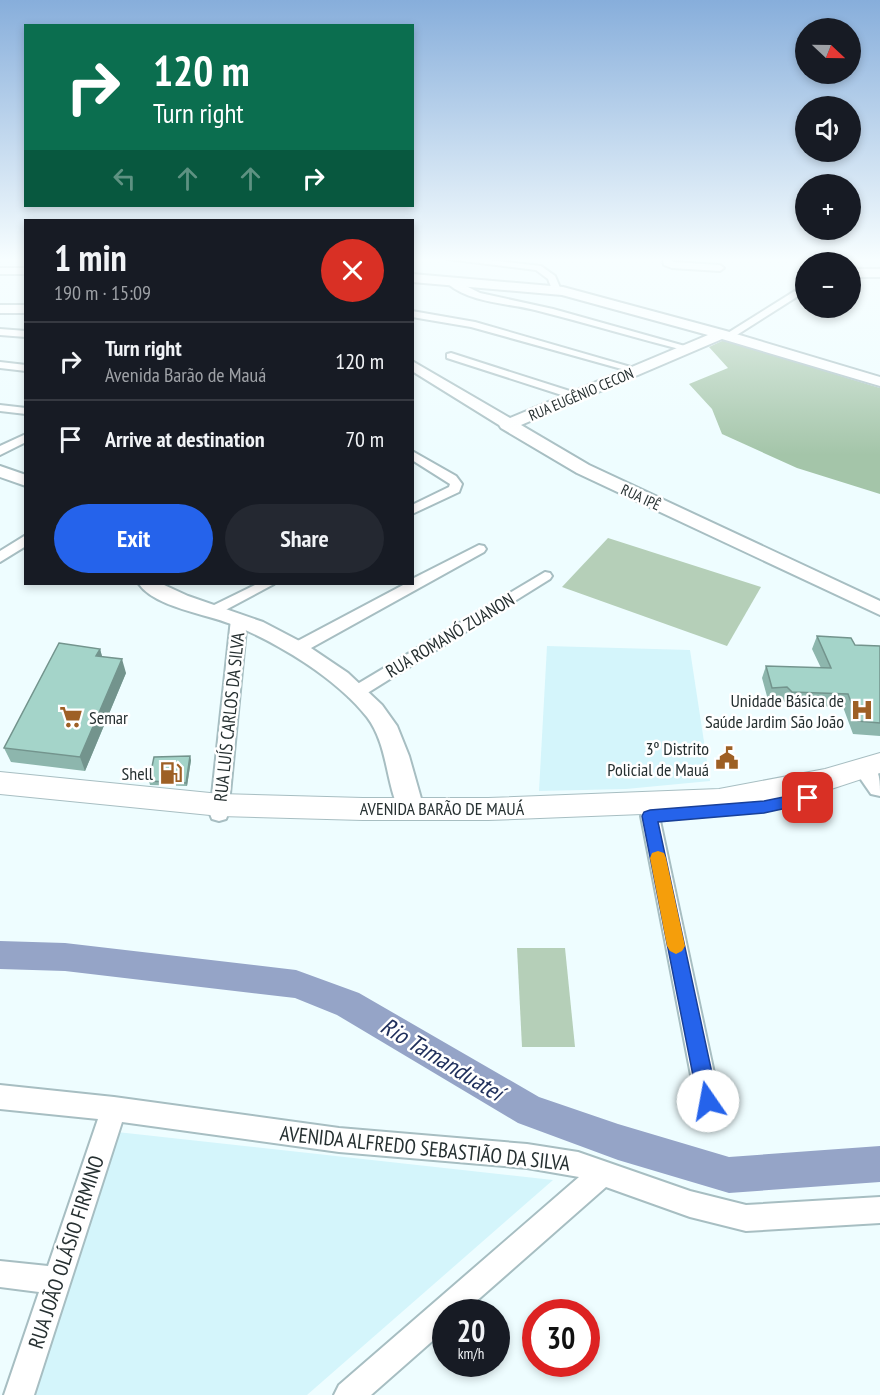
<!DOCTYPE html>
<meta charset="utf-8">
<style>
body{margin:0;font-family:"PT Sans Narrow",sans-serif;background:#242831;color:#f1f3f6;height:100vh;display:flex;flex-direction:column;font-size:22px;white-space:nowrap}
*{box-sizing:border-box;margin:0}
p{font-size:20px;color:#9ea1a6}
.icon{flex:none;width:33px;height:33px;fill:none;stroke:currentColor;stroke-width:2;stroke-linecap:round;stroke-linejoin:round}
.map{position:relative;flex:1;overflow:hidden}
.drawer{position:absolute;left:24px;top:219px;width:390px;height:366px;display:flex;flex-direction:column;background:#171b24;border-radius:0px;box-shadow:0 3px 9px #0003}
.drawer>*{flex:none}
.top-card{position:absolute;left:24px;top:24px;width:390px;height:183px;border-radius:0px;box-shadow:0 3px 9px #0003;background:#0b6e4f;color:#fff;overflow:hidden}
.needle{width:39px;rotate:112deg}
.buttons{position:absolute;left:795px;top:18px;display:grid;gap:12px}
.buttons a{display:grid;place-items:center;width:66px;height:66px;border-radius:50%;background:#171b24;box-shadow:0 3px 9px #0003;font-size:30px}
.speed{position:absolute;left:432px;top:1299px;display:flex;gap:12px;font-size:30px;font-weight:700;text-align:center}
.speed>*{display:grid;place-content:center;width:78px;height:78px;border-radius:50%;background:#171b24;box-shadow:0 3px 9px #0003;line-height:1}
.speed small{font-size:15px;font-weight:400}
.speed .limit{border:9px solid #d22;background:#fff;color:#111}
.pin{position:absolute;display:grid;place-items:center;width:51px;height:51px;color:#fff;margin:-26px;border-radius:12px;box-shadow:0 3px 9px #0006}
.me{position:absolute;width:66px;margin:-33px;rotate:348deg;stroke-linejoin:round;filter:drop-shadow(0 0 4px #0008)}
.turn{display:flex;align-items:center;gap:21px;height:126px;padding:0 30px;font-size:27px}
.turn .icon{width:78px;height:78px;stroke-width:2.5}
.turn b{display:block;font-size:42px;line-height:51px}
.lanes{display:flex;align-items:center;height:57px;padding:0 30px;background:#0003;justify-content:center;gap:30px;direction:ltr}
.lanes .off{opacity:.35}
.round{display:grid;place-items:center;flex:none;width:63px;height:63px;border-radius:32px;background:#242831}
.head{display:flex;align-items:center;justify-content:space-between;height:102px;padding:0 30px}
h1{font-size:36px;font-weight:700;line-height:45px}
.button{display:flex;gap:12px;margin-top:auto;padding:12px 30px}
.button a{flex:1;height:69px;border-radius:36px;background:#2563eb;color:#fff;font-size:24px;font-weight:700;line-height:69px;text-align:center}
.button a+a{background:#242831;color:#f1f3f6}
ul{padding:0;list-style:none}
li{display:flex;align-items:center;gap:18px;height:78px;padding:0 30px;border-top:2px solid #363941}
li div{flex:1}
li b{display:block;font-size:22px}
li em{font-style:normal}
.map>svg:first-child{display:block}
.built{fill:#d4f5fb}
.green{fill:#b5cfb8}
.forest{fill:#a4c5a9}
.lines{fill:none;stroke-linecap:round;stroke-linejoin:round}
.river{fill:#95a4c7;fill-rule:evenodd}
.street-casing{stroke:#a7bec2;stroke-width:4}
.secondary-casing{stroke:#a7bec2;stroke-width:4}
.primary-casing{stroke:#a7bec2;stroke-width:2}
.street{fill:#fff;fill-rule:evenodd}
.secondary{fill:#fff;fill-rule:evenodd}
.primary{fill:#fff;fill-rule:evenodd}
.wall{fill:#8db6ad}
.shaded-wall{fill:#73948d}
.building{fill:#a4d4c9;stroke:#73948d;stroke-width:1.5}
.route{fill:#2563eb;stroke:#184099;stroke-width:1.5}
.slow{fill:#f59e0b}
.labels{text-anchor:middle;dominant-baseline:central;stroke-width:5;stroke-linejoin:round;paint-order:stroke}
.far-street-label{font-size:15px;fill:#263031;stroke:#fff}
.street-label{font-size:18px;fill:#263031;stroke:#fff}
.poi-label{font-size:18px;fill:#263031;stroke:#fff;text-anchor:end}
.near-street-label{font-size:21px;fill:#263031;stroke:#fff}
.near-water-label{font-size:24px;font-style:italic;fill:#1e2e5b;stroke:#fff}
</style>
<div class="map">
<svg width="880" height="1395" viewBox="0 0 880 1395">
<rect width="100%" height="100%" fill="#eefdff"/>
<!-- built -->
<g class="built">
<path d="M 547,646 L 690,650 L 710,781 L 626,789 L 539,791 Z"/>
<path d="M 117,1132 L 553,1180 L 307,1395 L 31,1395 Z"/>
</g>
<!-- green -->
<g class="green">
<path d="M 608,538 L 761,587 L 727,646 L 562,587 Z"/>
<path d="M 517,948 L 565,948 L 575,1047 L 522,1047 Z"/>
</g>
<!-- forest -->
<path class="forest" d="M 724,340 L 880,388 L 880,494 L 797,468 L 722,434 L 712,409 L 689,384 L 728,368 L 709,347 Z"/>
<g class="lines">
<!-- river -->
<path class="river" d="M 0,941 L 65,943 L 296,970 L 359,993 L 539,1097 L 618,1124 L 729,1157 L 880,1146 L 880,1182 L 729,1193 L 618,1160 L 518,1123 L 337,1015 L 295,998 L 65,971 L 0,969 Z"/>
<!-- street casing -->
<g class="street-casing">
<g id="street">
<path d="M 447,259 L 480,259 L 541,266 L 555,276 L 561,290 L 553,292 L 548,279 L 536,270 Z"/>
<path d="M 663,259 L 671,259 L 673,262 L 720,265 L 724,268 L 720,271 L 672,268 L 664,265 Z"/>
<rect x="0" y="268" width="26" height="6"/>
<path d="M 448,280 L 454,280 L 480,293 L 553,309 L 692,348 L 687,351 C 636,338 586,323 535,310 C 507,303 471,303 448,284 Z"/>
<path d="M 806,284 L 806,291 L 732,338 L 723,336 Z"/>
<path d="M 412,311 L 475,322 L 641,370 L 636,373 L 471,327 L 412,317 Z"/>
<path d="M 0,329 L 26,331 L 26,337 L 0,335 Z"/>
<path d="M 451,353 L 579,394 L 581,396 L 575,399 L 571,398 L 447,358 L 447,354 Z"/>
<path d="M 0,362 L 26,365 L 26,371 L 0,368 Z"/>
<path d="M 0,405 L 26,408 L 26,414 L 0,411 Z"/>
<path d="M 26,434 L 26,442 L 0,455 L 0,446 Z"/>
<path d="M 412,451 L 456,476 L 462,484 L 459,492 L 412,514 L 412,505 L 449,487 L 450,484 L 412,460 Z"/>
<path d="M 26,535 L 26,546 L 0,562 L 0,551 Z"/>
<path d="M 479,545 L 484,546 L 486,549 L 484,552 L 302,653 L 296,654 L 288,649 L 290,645 L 405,584 L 412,584 L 412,579 Z"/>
<path d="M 545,572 L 550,573 L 552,576 L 550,579 L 361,697 L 349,697 L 347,693 L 349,689 Z"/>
<path d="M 257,584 L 274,584 L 218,614 L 213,616 L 206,611 L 208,608 Z"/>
<path d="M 239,614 L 247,619 L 228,814 L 226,819 L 219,821 L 212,819 L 210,814 L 231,619 Z"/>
<path d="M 650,809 L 657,811 L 659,816 L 720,1101 L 716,1109 L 708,1113 L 700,1109 L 696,1101 L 641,816 L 643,811 Z"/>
<path d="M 0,1085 L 114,1097 L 339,1128 L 527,1144 L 578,1152 L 690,1191 L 746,1205 L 880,1197 L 880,1223 L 746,1231 L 690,1217 L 606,1187 L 464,1312 L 446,1312 L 446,1329 L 371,1395 L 334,1395 L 339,1385 L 579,1177 L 527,1168 L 339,1152 L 122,1122 L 34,1395 L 4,1395 L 39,1292 L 0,1287 L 0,1261 L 48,1266 L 98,1119 L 0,1109 Z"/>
</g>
</g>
<!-- secondary casing -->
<g class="secondary-casing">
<g id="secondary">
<path d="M 810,259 L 822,259 L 824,262 L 812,262 Z"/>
<rect x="850" y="269" width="30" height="8"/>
<path d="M 412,274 L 563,287 L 726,331 L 880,377 L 880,386 L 722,339 L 521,425 L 589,465 L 880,601 L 880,615 L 577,473 L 501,428 L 499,425 L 412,371 L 412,361 L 510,418 L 708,335 L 562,295 L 412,282 Z"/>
<rect x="0" y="305" width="26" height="8"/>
<path d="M 0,466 L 26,475 L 26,486 L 0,477 Z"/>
<path d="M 139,584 L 162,584 L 188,596 L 263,622 L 305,644 L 348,673 L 382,705 L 397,726 L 409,756 L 424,809 L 420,816 L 411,819 L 402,816 C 385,785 389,746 367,717 C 336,678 277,642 231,624 C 206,614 155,607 139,584 Z"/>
<path d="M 865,759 C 880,765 880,780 880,796 L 871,794 L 853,768 L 856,762 Z"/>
</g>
</g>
<!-- primary casing -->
<g class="primary-casing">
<path id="primary" d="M 880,753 L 880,773 L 825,791 L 719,811 L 488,820 L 363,820 L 220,816 L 0,794 L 0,772 L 220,794 L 363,798 L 488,798 L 719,789 L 825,769 Z"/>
</g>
<!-- street -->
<use href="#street" class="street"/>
<!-- secondary -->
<use href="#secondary" class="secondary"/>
<!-- primary -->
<use href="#primary" class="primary"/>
</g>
<!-- wall -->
<g class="wall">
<path d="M 817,636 L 855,645 L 880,646 L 880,736 L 853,734 L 843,707 L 787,705 L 783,700 L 768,700 L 762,678 L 766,666 L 821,668 L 812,649 Z"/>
<path d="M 100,649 L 102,657 L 126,673 L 85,771 L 11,762 L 4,748 Z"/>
<path d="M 191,760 L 187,786 L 150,785 L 149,781 Z"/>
</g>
<!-- shaded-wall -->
<g class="shaded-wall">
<path d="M 100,649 L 104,663 L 96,656 Z"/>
<path d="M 122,659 L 126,673 L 85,771 L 80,757 Z"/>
<path d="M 190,756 L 191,760 L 187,786 L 186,783 Z"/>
</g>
<!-- building -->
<g class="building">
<path d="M 817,636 L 851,638 L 855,645 L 880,646 L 880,723 L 858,721 L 848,694 L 792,692 L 787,687 L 772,688 L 766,666 L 831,668 Z"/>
<path d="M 59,643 L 100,649 L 96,656 L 122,659 L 80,757 L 4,748 Z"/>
<path d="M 190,756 L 186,783 L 149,781 L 154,757 Z"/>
</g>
<!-- sky -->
<linearGradient id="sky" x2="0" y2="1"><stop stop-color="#87aedb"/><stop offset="0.57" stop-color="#f7feff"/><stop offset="1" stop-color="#f7feff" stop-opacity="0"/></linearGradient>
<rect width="880" height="455" fill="url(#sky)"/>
<!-- route -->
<path class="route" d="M 808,792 L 814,794 L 816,798 L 814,802 L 764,813 L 658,822 L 718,1101 L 715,1108 L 708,1111 L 701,1108 L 698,1101 L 642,816 L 644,812 L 650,810 L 764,801 Z"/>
<!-- slow -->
<path class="slow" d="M 658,851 L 664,853 L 666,858 L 685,946 L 682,951 L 676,954 L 670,951 L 667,946 L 650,858 L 652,853 Z"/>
<!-- icons -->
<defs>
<g id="hospital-bare" transform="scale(1.8)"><path d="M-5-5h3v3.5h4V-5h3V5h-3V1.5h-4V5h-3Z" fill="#9e6025" stroke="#fff" stroke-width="2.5" paint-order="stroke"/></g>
<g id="supermarket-bare" transform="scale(1.8)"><path d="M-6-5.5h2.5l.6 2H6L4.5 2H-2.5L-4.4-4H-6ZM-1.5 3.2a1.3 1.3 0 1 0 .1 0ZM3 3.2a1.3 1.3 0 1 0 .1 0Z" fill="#9e6025" stroke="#fff" stroke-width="2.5" paint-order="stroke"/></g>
<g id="civic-bare" transform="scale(1.8)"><path d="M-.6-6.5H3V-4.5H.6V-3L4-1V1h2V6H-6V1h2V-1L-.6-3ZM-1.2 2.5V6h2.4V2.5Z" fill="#9e6025" stroke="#fff" stroke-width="2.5" paint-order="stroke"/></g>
<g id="fuel-bare" transform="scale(1.8)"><path d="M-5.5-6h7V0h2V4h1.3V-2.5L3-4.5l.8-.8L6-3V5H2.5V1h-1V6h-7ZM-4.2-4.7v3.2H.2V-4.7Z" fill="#9e6025" stroke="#fff" stroke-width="2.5" paint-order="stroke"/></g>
</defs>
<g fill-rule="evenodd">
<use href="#hospital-bare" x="862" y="710"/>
<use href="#supermarket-bare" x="71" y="717"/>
<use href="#civic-bare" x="727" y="758"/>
<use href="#fuel-bare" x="171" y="773"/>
</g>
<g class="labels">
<!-- far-street labels -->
<g class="far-street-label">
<text transform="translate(581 394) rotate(-23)">RUA EUGÊNIO CECON</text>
<text transform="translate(641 497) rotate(25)">RUA IPÊ</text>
</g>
<!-- street labels -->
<g class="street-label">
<text transform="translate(450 635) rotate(-31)">RUA ROMANÓ ZUANON</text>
<text transform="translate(229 717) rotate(-84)">RUA LUÍS CARLOS DA SILVA</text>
<text x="442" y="808">AVENIDA BARÃO DE MAUÁ</text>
</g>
<!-- poi labels -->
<g class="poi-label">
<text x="844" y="700">Unidade Básica de<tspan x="844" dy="21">Saúde Jardim São João</tspan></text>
<text x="89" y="717" text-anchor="start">Semar</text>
<text x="709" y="748">3º Distrito<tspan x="709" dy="21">Policial de Mauá</tspan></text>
<text x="153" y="773">Shell</text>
</g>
<!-- near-street labels -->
<g class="near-street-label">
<text transform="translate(425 1148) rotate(6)">AVENIDA ALFREDO SEBASTIÃO DA SILVA</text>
<text transform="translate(66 1252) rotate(-72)">RUA JOÃO OLÁSIO FIRMINO</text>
</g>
<!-- near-water labels -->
<g class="near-water-label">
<text transform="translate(442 1059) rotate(31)">Rio Tamanduateí</text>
</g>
</g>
</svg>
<div class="buttons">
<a><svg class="needle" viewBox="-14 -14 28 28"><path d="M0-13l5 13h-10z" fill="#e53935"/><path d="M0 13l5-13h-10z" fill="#9ea1a6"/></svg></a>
<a><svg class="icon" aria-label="sound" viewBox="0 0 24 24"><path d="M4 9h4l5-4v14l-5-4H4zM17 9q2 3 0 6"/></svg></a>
<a>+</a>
<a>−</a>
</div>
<div class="speed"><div>20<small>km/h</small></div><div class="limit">30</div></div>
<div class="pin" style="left:808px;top:798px;background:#d93025"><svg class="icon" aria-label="arrive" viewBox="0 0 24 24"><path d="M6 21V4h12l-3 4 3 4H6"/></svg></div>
<svg class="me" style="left:708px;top:1101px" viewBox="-20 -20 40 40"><circle r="19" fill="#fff"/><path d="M0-13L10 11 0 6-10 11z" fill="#2563eb"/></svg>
<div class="top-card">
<div class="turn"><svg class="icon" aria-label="right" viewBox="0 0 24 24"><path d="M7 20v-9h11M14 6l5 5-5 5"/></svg><div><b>120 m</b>Turn right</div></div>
<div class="lanes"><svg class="icon off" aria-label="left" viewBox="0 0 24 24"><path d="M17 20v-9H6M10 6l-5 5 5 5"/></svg><svg class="icon off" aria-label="ahead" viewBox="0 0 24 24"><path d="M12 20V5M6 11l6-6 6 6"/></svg><svg class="icon off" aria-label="ahead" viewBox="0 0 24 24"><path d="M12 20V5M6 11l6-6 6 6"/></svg><svg class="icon" aria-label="right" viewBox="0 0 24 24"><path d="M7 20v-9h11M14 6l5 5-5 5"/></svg></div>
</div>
<section class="drawer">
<div class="head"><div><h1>1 min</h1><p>190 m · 15:09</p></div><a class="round" style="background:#d93025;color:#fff"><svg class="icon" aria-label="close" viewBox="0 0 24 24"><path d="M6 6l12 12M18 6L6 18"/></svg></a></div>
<ul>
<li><svg class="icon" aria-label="right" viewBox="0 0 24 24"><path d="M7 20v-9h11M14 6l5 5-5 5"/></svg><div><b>Turn right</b><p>Avenida Barão de Mauá</p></div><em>120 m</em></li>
<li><svg class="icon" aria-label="arrive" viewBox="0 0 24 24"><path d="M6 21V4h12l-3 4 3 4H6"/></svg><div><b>Arrive at destination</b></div><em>70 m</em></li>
</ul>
<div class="button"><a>Exit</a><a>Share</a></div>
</section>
</div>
